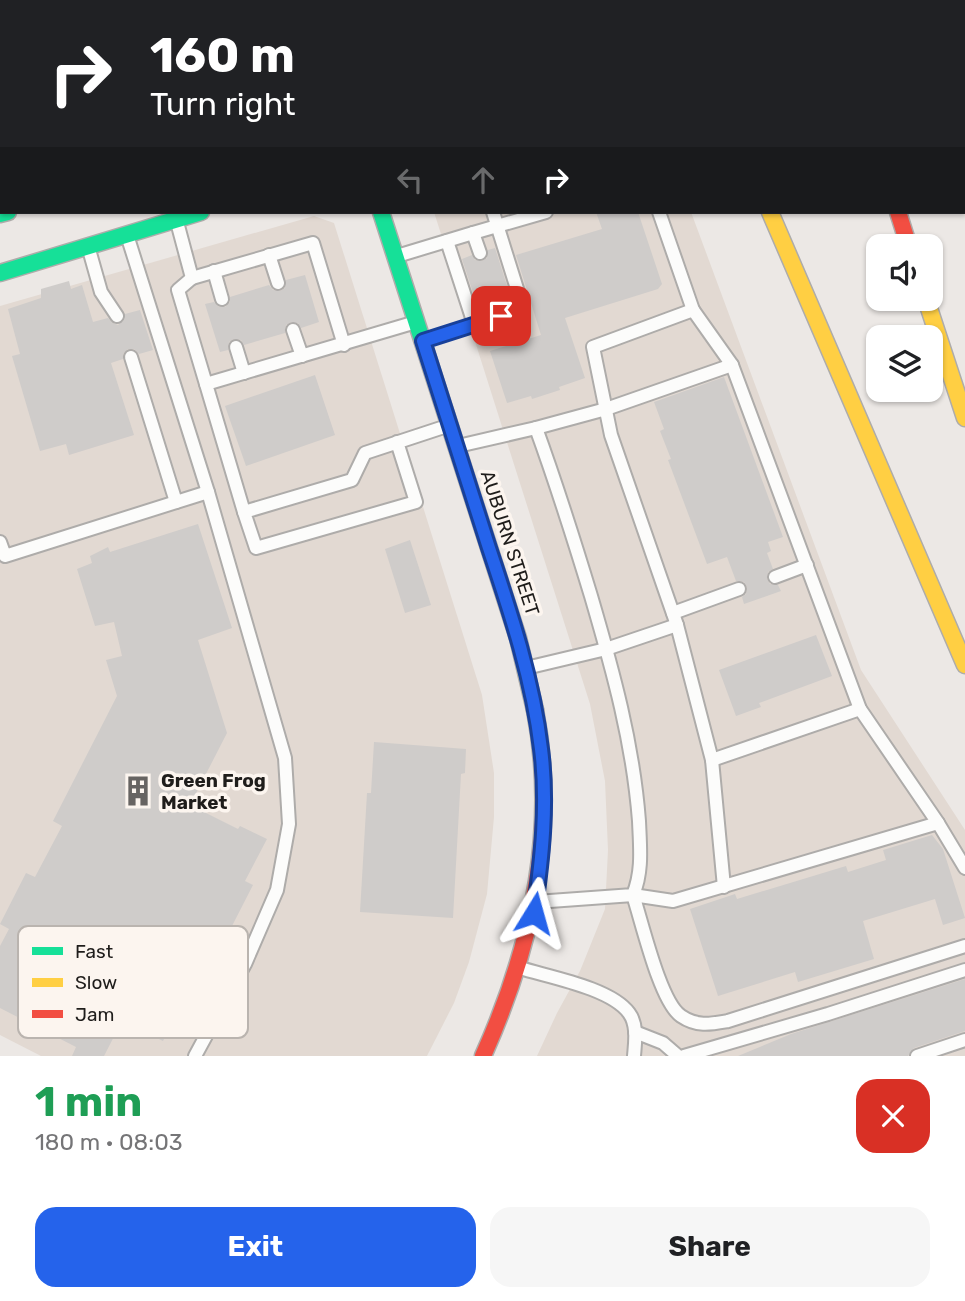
<!DOCTYPE html>
<meta charset="utf-8">
<style>
body{margin:0;font-family:Rubik,sans-serif;background:#f6f6f6;color:#202124;height:100vh;display:flex;flex-direction:column;font-size:26px;white-space:nowrap}
*{box-sizing:border-box;margin:0}
p{font-size:23px;color:#757577}
.icon{flex:none;width:38px;height:38px;fill:none;stroke:currentColor;stroke-width:2;stroke-linecap:round;stroke-linejoin:round}
.map{position:relative;height:1056px;overflow:hidden}
.drawer{display:flex;flex-direction:column;background:#fff;flex:1}
.drawer>*{flex:none}
.top-card{position:absolute;left:0px;top:0px;width:966px;height:214px;box-shadow:0 2px 5px #0004;background:#202124;color:#fff;overflow:hidden}
.fabs{position:absolute;left:866px;top:234px;display:grid;gap:14px}
.fabs a{display:grid;place-items:center;width:77px;height:77px;border-radius:14px;background:#fff;box-shadow:0 2px 5px #0004;font-size:35px}
.pin{position:absolute;display:grid;place-items:center;width:60px;height:60px;color:#fff;margin:-30px;border-radius:14px;box-shadow:0 4px 10px #0006}
.me{position:absolute;width:77px;margin:-38px;rotate:8deg;stroke-linejoin:round;filter:drop-shadow(0 0 5px #0008)}
.turn{display:flex;align-items:center;gap:24px;height:147px;padding:0 35px;font-size:32px}
.turn .icon{width:91px;height:91px;stroke-width:2.5}
.turn b{display:block;font-size:49px;line-height:60px}
.lanes{display:flex;align-items:center;height:66px;padding:0 35px;background:#0003;justify-content:center;gap:35px;direction:ltr}
.lanes .off{opacity:.35}
.round{display:grid;place-items:center;flex:none;width:74px;height:74px;border-radius:21px;background:#f6f6f6}
.summary{display:flex;align-items:center;justify-content:space-between;height:119px;padding:0 35px}
h1{font-size:42px;font-weight:700;line-height:52px;color:#1e9e55}
.action{display:flex;gap:14px;margin-top:auto;padding:14px 35px}
.action a{flex:1;height:80px;border-radius:21px;background:#2563eb;color:#fff;font-size:28px;font-weight:700;line-height:80px;text-align:center}
.action a+a{background:#f6f6f6;color:#202124}
.map>svg:first-child{display:block}
.built{fill:#e2d9d2}
.building{fill:#cfccca}
.lines{fill:none;stroke-linecap:round;stroke-linejoin:round}
.lane-casing{stroke:#aeacaa;stroke-width:16}
.fast-casing{stroke:#aeacaa;stroke-width:19}
.slow-casing{stroke:#aeacaa;stroke-width:19}
.jam-casing{stroke:#aeacaa;stroke-width:19}
.lane{stroke:#fcfcfb;stroke-width:12}
.fast{stroke:#16e098;stroke-width:16}
.slow{stroke:#ffcf43;stroke-width:16}
.jam{stroke:#f24e42;stroke-width:16}
.route-casing{stroke:#184099;stroke-width:18}
.route{stroke:#2563eb;stroke-width:12}
.labels{text-anchor:middle;dominant-baseline:central;stroke-width:7;stroke-linejoin:round;paint-order:stroke}
.street-label{font-size:19px;fill:#1f1d1b;stroke:#fcf5ef}
.poi-label{font-size:19px;font-weight:bold;fill:#1f1d1b;stroke:#fcf5ef;text-anchor:start}
.key{fill:#fcf5ef;stroke:#bab4af;stroke-width:2}
.key-label{font-size:19px;fill:#1f1d1b}
</style>
<div class="map">
<svg width="965" height="1056" viewBox="0 0 965 1056">
<rect width="100%" height="100%" fill="#ece8e5"/>
<!-- built -->
<g class="built">
<path d="M 91,0 L 262,0 L 263,2 L 91,2 Z"/>
<path d="M 434,212 L 691,212 L 861,670 L 965,830 L 965,1056 L 537,1056 L 557,1013 L 580,971 L 605,909 L 608,850 L 605,781 L 590,704 Z"/>
<path d="M 314,216 L 334,223 L 482,695 L 494,773 L 494,817 L 487,894 L 469,962 L 454,1003 L 427,1056 L 41,1056 L 0,1035 L 0,306 Z"/>
</g>
<!-- building -->
<g class="building">
<path d="M 596,212 L 638,212 L 662,284 L 658,289 L 565,318 L 585,378 L 559,387 L 560,390 L 532,399 L 531,396 L 507,403 L 490,351 L 541,335 L 516,255 L 602,229 Z"/>
<path d="M 495,248 L 509,292 L 502,293 L 499,289 L 492,288 L 487,291 L 486,299 L 476,302 L 462,259 L 472,255 L 475,260 L 482,261 L 487,258 L 488,250 Z"/>
<path d="M 305,275 L 319,322 L 301,328 L 298,323 L 291,322 L 286,325 L 285,333 L 244,345 L 241,340 L 234,339 L 229,342 L 228,350 L 220,352 L 205,304 L 214,302 L 219,307 L 225,307 L 230,302 L 230,297 L 269,285 L 273,290 L 280,291 L 285,288 L 286,280 Z"/>
<path d="M 69,281 L 71,289 L 82,285 L 93,322 L 108,318 L 113,323 L 118,325 L 124,320 L 125,314 L 140,310 L 153,350 L 139,354 L 134,349 L 128,349 L 123,354 L 123,359 L 111,363 L 134,435 L 69,455 L 66,444 L 40,451 L 12,356 L 20,354 L 8,309 L 41,298 L 41,289 Z"/>
<path d="M 315,375 L 335,435 L 246,466 L 225,406 Z"/>
<path d="M 724,377 L 783,537 L 768,542 L 771,551 L 767,553 L 773,569 L 768,572 L 767,579 L 770,584 L 778,585 L 781,591 L 744,604 L 742,597 L 746,594 L 747,587 L 744,582 L 736,581 L 727,557 L 707,564 L 668,460 L 671,459 L 660,431 L 664,429 L 654,402 Z"/>
<path d="M 198,524 L 232,628 L 198,640 L 227,733 L 190,805 L 238,829 L 240,826 L 267,839 L 245,881 L 253,885 L 193,1002 L 185,998 L 163,1041 L 122,1021 L 104,1056 L 72,1056 L 76,1047 L 0,1008 L 0,946 L 9,929 L 0,924 L 26,873 L 35,877 L 62,826 L 53,821 L 117,696 L 106,660 L 122,656 L 114,622 L 95,626 L 77,569 L 92,563 L 90,556 L 108,547 L 110,552 Z"/>
<path d="M 410,540 L 431,605 L 405,613 L 385,549 Z"/>
<path d="M 816,635 L 832,676 L 759,703 L 761,707 L 736,716 L 719,670 Z"/>
<path d="M 374,742 L 466,749 L 465,773 L 461,774 L 453,918 L 360,912 L 367,793 L 371,793 Z"/>
<path d="M 932,835 L 943,849 L 965,918 L 943,925 L 935,899 L 863,921 L 874,959 L 798,982 L 795,972 L 718,996 L 690,909 L 735,894 L 737,899 L 846,866 L 848,872 L 886,860 L 883,850 Z"/>
<path d="M 965,979 L 965,1031 L 914,1048 L 908,1056 L 738,1056 L 791,1034 Z"/>
</g>
<g class="lines">
<!-- lane casing -->
<g class="lane-casing">
<g id="lane">
<path d="M 224,0 L 224,2"/>
<path d="M 428,0 L 428,2"/>
<path d="M 141,2 L 147,0"/>
<path d="M 362,2 L 367,0"/>
<path d="M 493,212 L 523,308 L 501,316"/>
<path d="M 659,212 L 693,310"/>
<path d="M 177,222 L 192,278 L 178,290 L 206,384"/>
<path d="M 127,235 L 208,492"/>
<path d="M 447,241 L 474,324"/>
<path d="M 88,246 L 101,292 L 117,316"/>
<path d="M 480,253 L 473,233 L 546,212"/>
<path d="M 269,255 L 278,283"/>
<path d="M 397,256 L 473,233"/>
<path d="M 214,271 L 222,299"/>
<path d="M 192,278 L 313,243 L 344,345"/>
<path d="M 293,330 L 302,356"/>
<path d="M 423,341 L 501,316 L 494,296"/>
<path d="M 236,347 L 244,373"/>
<path d="M 131,357 L 176,502"/>
<path d="M 536,428 L 606,409 L 732,365"/>
<path d="M 397,442 L 416,502 L 256,548 L 244,512 L 352,480 L 365,453 L 450,425"/>
<path d="M 458,446 L 536,428 C 556,483 574,540 591,596 C 613,671 633,743 639,821 C 640,847 643,871 633,895 L 536,902"/>
<path d="M 244,512 L 206,384 L 416,322"/>
<path d="M 0,542 L 5,556 L 208,492 L 285,758 L 289,824 L 277,890 L 245,964 L 195,1056"/>
<path d="M 775,577 L 807,565"/>
<path d="M 673,613 L 739,589"/>
<path d="M 526,668 L 606,649 L 677,625"/>
<path d="M 712,760 L 860,709"/>
<path d="M 938,823 L 673,901 L 633,895 C 642,922 660,1002 681,1016 C 697,1027 711,1024 728,1021 L 965,946"/>
<path d="M 724,887 L 712,760 L 677,625 L 611,435 L 593,347 L 693,310 L 732,365 L 860,709 L 938,823 L 965,868"/>
<path d="M 520,968 C 549,977 611,988 629,1013 C 638,1025 635,1043 634,1056"/>
<path d="M 635,1032 L 663,1043 L 678,1056"/>
<path d="M 684,1056 L 828,1014 L 965,970"/>
<path d="M 917,1056 L 965,1040"/>
</g>
</g>
<!-- fast casing -->
<g class="fast-casing">
<g id="fast">
<path d="M 830,0 L 830,2"/>
<path d="M 381,212 L 518,638 L 535,710"/>
<path d="M 0,214 L 8,212"/>
<path d="M 0,273 L 201,212"/>
</g>
</g>
<!-- slow casing -->
<g class="slow-casing">
<g id="slow">
<path d="M 688,0 L 688,2"/>
<path d="M 934,0 L 935,2"/>
<path d="M 964,0 L 965,2"/>
<path d="M 964,95 L 965,98"/>
<path d="M 770,212 L 965,665"/>
<path d="M 926,299 L 965,418"/>
</g>
</g>
<!-- jam casing -->
<g class="jam-casing">
<g id="jam">
<path d="M 316,0 L 316,2"/>
<path d="M 886,2 L 892,0"/>
<path d="M 898,212 L 909,247"/>
<path d="M 483,1056 C 532,947 558,829 535,710"/>
</g>
</g>
<!-- lane -->
<use href="#lane" class="lane"/>
<!-- fast -->
<use href="#fast" class="fast"/>
<!-- slow -->
<use href="#slow" class="slow"/>
<!-- jam -->
<use href="#jam" class="jam"/>
</g>
<g class="lines">
<!-- route casing -->
<g class="route-casing">
<path id="route" d="M 501,316 L 423,341 C 445,410 467,479 489,548 C 511,614 533,680 541,749 C 548,803 542,859 534,913"/>
</g>
<!-- route -->
<use href="#route" class="route"/>
</g>
<!-- icons -->
<defs>
<g id="building-bare" transform="scale(2.415)"><path d="M-4-6H4V6H1V3H-1V6H-4ZM-2.5-4.3h1.7v1.8h-1.7ZM.8-4.3h1.7v1.8H.8ZM-2.5-1h1.7V.8h-1.7ZM.8-1h1.7V.8H.8Z" fill="#676462" stroke="#fcf5ef" stroke-width="2.5" paint-order="stroke"/></g>
</defs>
<g fill-rule="evenodd">
<use href="#building-bare" x="138" y="791"/>
</g>
<g class="labels">
<!-- street labels -->
<g class="street-label">
<text transform="translate(510 543) rotate(72)">AUBURN STREET</text>
</g>
<!-- poi labels -->
<g class="poi-label">
<text x="161" y="780">Green Frog<tspan x="161" dy="22">Market</tspan></text>
</g>
</g>
<!-- legend -->
<rect x="18" y="926" width="230" height="112" rx="10" class="key"/>
<rect x="32" y="947" width="31" height="8" fill="#16e098"/>
<rect x="32" y="978" width="31" height="9" fill="#ffcf43"/>
<rect x="32" y="1010" width="31" height="8" fill="#f24e42"/>
<g class="key-label">
<text x="75" y="958">Fast</text>
<text x="75" y="989">Slow</text>
<text x="75" y="1021">Jam</text>
</g>
</svg>
<div class="fabs">
<a><svg class="icon" aria-label="sound" viewBox="0 0 24 24"><path d="M4 9h4l5-4v14l-5-4H4zM17 9q2 3 0 6"/></svg></a>
<a><svg class="icon" aria-label="layers" viewBox="0 0 24 24"><path d="M12 4l9 5-9 5-9-5zM3 14l9 5 9-5"/></svg></a>
</div>
<div class="pin" style="left:501px;top:316px;background:#d93025"><svg class="icon" aria-label="arrive" viewBox="0 0 24 24"><path d="M6 21V4h12l-3 4 3 4H6"/></svg></div>
<svg class="me" style="left:534px;top:913px" viewBox="-20 -20 40 40"><path d="M0-17L14 15 0 8-14 15z" fill="#2563eb" stroke="#fff" stroke-width="4"/></svg>
<div class="top-card">
<div class="turn"><svg class="icon" aria-label="right" viewBox="0 0 24 24"><path d="M7 20v-9h11M14 6l5 5-5 5"/></svg><div><b>160 m</b>Turn right</div></div>
<div class="lanes"><svg class="icon off" aria-label="left" viewBox="0 0 24 24"><path d="M17 20v-9H6M10 6l-5 5 5 5"/></svg><svg class="icon off" aria-label="ahead" viewBox="0 0 24 24"><path d="M12 20V5M6 11l6-6 6 6"/></svg><svg class="icon" aria-label="right" viewBox="0 0 24 24"><path d="M7 20v-9h11M14 6l5 5-5 5"/></svg></div>
</div>
</div>
<section class="drawer">
<div class="summary"><div><h1>1 min</h1><p>180 m · 08:03</p></div><a class="round" style="background:#d93025;color:#fff"><svg class="icon" aria-label="close" viewBox="0 0 24 24"><path d="M6 6l12 12M18 6L6 18"/></svg></a></div>
<div class="action"><a>Exit</a><a>Share</a></div>
</section>
